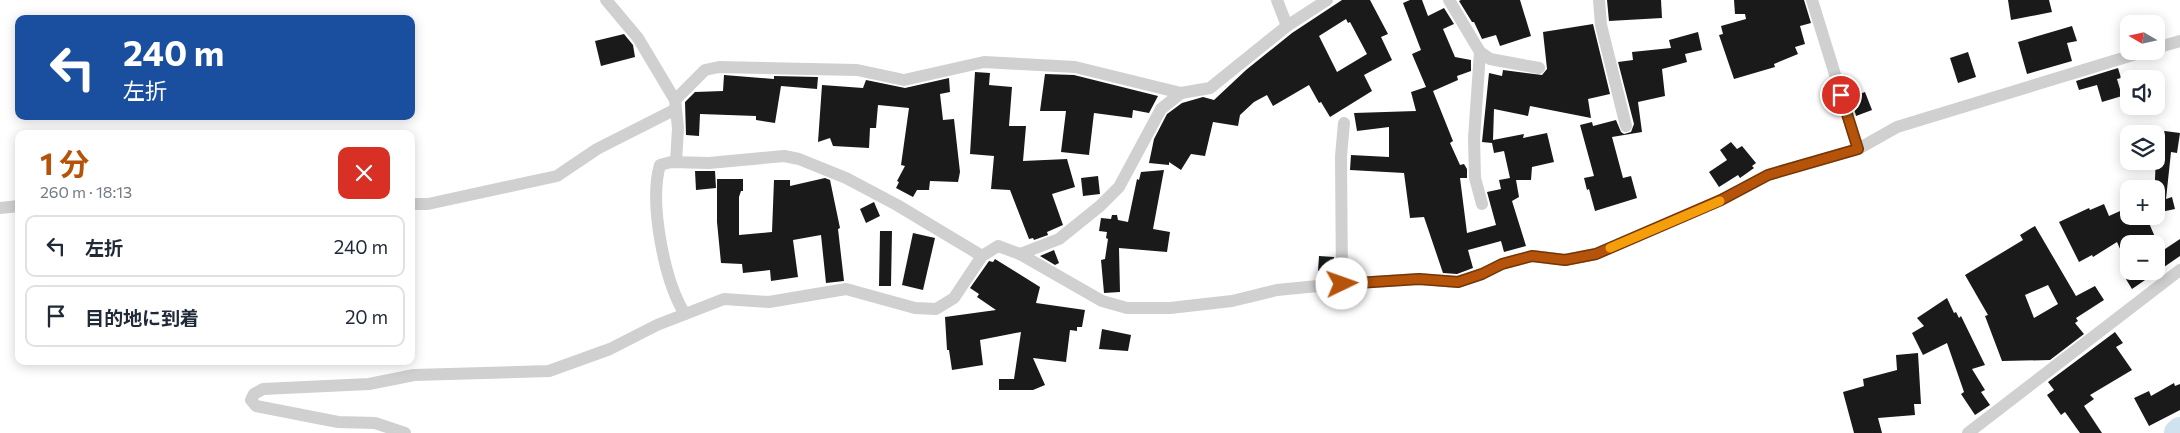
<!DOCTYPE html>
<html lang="ja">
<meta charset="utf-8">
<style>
body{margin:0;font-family:Commissioner,"Noto Sans JP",sans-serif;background:#f6f6f7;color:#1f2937;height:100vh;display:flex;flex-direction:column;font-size:19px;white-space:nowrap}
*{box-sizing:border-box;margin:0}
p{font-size:16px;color:#747a83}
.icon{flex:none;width:28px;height:28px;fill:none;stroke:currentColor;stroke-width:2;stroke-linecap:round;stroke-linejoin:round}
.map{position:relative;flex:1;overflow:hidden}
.details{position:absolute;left:15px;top:130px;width:400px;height:235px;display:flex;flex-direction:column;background:#fff;border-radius:10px;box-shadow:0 2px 12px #0003}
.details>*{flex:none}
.hud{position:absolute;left:15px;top:15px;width:400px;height:105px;border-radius:10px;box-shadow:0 2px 12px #0003;background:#1a4fa0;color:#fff;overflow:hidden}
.needle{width:32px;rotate:279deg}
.buttons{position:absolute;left:2120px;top:15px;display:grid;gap:10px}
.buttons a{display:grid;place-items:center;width:45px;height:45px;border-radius:10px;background:#fff;box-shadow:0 2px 12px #0003;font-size:25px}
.pin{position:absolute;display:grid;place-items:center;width:42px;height:42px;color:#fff;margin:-21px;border:2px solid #fff;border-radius:50%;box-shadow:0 1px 5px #0007}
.me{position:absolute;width:55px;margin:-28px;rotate:87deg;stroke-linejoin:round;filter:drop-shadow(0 0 4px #0008)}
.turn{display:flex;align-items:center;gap:18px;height:105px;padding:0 25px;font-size:22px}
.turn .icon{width:65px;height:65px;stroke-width:2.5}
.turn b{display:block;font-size:35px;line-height:42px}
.round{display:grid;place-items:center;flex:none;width:52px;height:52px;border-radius:10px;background:#f6f6f7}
.headline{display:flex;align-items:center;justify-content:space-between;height:85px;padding:0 25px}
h1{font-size:30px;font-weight:700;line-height:38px;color:#b45309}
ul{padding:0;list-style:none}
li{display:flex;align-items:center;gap:15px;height:62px;margin:0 10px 8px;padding:0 15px;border:2px solid #e0e1e3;border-radius:10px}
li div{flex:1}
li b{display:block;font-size:19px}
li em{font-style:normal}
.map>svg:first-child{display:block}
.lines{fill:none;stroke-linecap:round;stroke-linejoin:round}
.river{stroke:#cfe2ee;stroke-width:28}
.building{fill:#1a1a1a;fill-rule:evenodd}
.street{stroke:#d0d0d0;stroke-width:12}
.route-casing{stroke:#753606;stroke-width:12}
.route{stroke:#b45309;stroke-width:9}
.slow{stroke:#f59e0b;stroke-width:9}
</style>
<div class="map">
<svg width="2180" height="433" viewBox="0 0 2180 433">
<rect width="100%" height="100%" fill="#fff"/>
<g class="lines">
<!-- river -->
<path class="river" d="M 2178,433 L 2180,431"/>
</g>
<!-- building -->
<g class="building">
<path d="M 1342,0 L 1370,0 L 1388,34 L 1381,37 L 1392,60 L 1364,75 L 1372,91 L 1330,117 L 1321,102 L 1319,103 L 1309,85 L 1273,106 L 1267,95 L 1254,102 L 1240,115 L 1238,126 L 1213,122 L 1205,156 L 1191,154 L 1181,170 L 1169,162 L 1169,165 L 1149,163 L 1154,139 L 1167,114 L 1182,103 L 1203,97 L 1214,100 L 1246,70 L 1292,33 ZM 1346,19 L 1348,23 L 1350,22 L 1367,54 L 1337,72 L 1319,36 Z"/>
<path d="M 1410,0 L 1422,0 L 1428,16 L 1444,8 L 1454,24 L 1443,29 L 1455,57 L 1471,60 L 1471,71 L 1457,76 L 1458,80 L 1433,91 L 1453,141 L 1450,143 L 1460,165 L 1464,164 L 1467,169 L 1467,178 L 1460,178 L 1467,233 L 1496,225 L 1487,192 L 1501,189 L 1499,180 L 1510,178 L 1504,151 L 1494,153 L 1492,143 L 1482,142 L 1489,73 L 1502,76 L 1503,70 L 1542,75 L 1547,69 L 1543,32 L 1593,24 L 1610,94 L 1588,99 L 1591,118 L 1530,106 L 1528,116 L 1494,109 L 1493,140 L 1524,134 L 1523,138 L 1547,133 L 1554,162 L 1532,167 L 1531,180 L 1516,180 L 1519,197 L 1512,201 L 1526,246 L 1504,252 L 1501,241 L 1468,250 L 1473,268 L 1457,274 L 1443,273 L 1424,217 L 1410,218 L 1404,173 L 1350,170 L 1351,155 L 1389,157 L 1389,127 L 1357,131 L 1354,113 L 1416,111 L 1411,92 L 1426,87 L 1412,54 L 1421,50 L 1403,3 Z"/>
<path d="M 1461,0 L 1520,0 L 1531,36 L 1500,46 L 1496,35 L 1482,39 L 1474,22 L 1472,22 L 1459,1 Z"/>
<path d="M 1607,0 L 1661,0 L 1662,18 L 1609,21 Z"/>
<path d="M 1734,0 L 1804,0 L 1811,23 L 1800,26 L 1805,44 L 1795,47 L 1798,54 L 1774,64 L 1775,67 L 1734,79 L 1719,35 L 1723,34 L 1721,26 L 1746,19 L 1745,14 L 1735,14 Z"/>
<path d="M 2008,0 L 2049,0 L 2052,12 L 2011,20 Z"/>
<path d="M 2072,26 L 2077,41 L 2067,43 L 2072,61 L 2027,74 L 2018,42 Z"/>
<path d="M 1698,32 L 1702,50 L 1685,54 L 1687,62 L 1662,69 L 1665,96 L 1638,102 L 1642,132 L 1612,137 L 1623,178 L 1631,176 L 1637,198 L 1595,211 L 1589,189 L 1587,190 L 1584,178 L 1594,176 L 1580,125 L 1592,122 L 1593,126 L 1616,120 L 1621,132 L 1624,134 L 1631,132 L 1634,124 L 1618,62 L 1633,60 L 1632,52 L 1671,48 L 1669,40 Z"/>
<path d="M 624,34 L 633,45 L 635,57 L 601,66 L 595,41 Z"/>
<path d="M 1968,52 L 1976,77 L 1958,83 L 1950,58 Z"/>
<path d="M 2118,68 L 2121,78 L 2117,79 L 2122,96 L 2102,102 L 2097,85 L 2079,90 L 2076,81 Z"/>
<path d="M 975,72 L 990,73 L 989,85 L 1012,87 L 1009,126 L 1026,126 L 1023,161 L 1067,159 L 1075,187 L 1052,194 L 1063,225 L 1047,232 L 1048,235 L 1034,240 L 1033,238 L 1029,239 L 1010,190 L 991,189 L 994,156 L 970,154 Z"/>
<path d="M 1045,74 L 1074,75 L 1158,96 L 1149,113 L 1133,110 L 1132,118 L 1094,113 L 1089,155 L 1061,152 L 1066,111 L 1040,111 Z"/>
<path d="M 724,75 L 774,79 L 774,76 L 818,77 L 817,89 L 781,86 L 775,123 L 756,120 L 756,116 L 700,114 L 699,136 L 686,135 L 685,102 L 695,92 L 723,91 Z"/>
<path d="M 949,78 L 950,92 L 940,94 L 943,120 L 954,119 L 960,172 L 958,182 L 930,181 L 929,190 L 917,190 L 913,197 L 896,188 L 899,182 L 897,181 L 905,166 L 901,165 L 909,108 L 878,105 L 876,128 L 870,128 L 869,148 L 833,146 L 830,138 L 818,142 L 822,85 L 863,88 L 866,80 L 905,88 Z"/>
<path d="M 1865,92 L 1872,110 L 1856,116 L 1851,97 Z"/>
<path d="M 2157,130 L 2180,133 L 2177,153 L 2171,152 L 2166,199 L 2172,197 L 2175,209 L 2156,213 L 2155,179 Z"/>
<path d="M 1731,142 L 1737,149 L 1742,146 L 1756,163 L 1752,166 L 1754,168 L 1740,178 L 1738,175 L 1719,187 L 1709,172 L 1727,160 L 1720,150 Z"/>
<path d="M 1164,170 L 1153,229 L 1170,232 L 1167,252 L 1119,248 L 1120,292 L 1104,293 L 1101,260 L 1105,259 L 1108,239 L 1106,238 L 1107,232 L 1099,231 L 1101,218 L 1111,219 L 1112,215 L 1117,215 L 1118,220 L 1128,222 L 1137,179 L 1139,180 L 1141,172 Z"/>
<path d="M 695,171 L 715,171 L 716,188 L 696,190 Z"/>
<path d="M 1098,176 L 1100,194 L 1083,196 L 1081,178 Z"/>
<path d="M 825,178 L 830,180 L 840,228 L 838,229 L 844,281 L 826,283 L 821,235 L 793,240 L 798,277 L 771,281 L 770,270 L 743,273 L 742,264 L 721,263 L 717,222 L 717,179 L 743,179 L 743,191 L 741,191 L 739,197 L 739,235 L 772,232 L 774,180 L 790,180 L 790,186 Z"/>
<path d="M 874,202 L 880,216 L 866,223 L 860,209 Z"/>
<path d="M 2104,204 L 2109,216 L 2129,207 L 2129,216 L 2146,216 L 2158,244 L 2129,244 L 2129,269 L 2117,242 L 2093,257 L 2092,255 L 2079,262 L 2059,222 L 2089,208 L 2090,210 Z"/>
<path d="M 2035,226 L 2076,296 L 2095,286 L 2104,300 L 2076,318 L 2078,321 L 2075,323 L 2084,334 L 2050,360 L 2002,361 L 1985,316 L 1988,315 L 1965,275 L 2023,240 L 2020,235 ZM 2048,285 L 2058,304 L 2034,318 L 2025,295 Z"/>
<path d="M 880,231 L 892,231 L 891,286 L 879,286 Z"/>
<path d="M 913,233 L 935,238 L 923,290 L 902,285 Z"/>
<path d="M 2180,239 L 2180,256 L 2132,289 L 2121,271 L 2156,271 L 2156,255 Z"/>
<path d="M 1054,250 L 1059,263 L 1055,265 L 1040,256 Z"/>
<path d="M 1319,256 L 1334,257 L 1334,272 L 1318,271 Z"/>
<path d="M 995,259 L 1040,287 L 1036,303 L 1085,310 L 1082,327 L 1077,327 L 1077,331 L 1070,330 L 1066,362 L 1033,358 L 1045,385 L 1033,390 L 999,390 L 999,379 L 1014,379 L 1021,332 L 980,340 L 983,365 L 952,370 L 949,350 L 947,350 L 945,317 L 996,310 L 977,297 L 979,294 L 970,288 L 989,261 L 993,262 Z"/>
<path d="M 1947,298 L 1954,313 L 1956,312 L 1959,318 L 1961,316 L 1985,365 L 1972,369 L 1985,390 L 1981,392 L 1990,405 L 1975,415 L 1961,394 L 1964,392 L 1947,343 L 1923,355 L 1912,333 L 1924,326 L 1917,318 Z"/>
<path d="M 1102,329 L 1131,335 L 1128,351 L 1099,349 Z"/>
<path d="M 2115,332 L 2123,343 L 2116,347 L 2132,370 L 2090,395 L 2094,399 L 2084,406 L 2102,433 L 2080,433 L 2065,412 L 2061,415 L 2047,395 L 2054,390 L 2048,382 Z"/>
<path d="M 1918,353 L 1921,404 L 1914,404 L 1915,415 L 1878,418 L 1882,433 L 1854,433 L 1843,392 L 1864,386 L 1863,379 L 1897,370 L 1896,355 Z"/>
<path d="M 2174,383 L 2175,386 L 2180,384 L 2180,410 L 2149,426 L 2134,398 L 2149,391 L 2151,396 Z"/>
</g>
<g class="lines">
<!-- street -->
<g class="street">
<path d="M 606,0 L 638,38 L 675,100 L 678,128 L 676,162"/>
<path d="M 1277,0 L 1287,26"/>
<path d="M 1449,0 L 1480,52 L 1474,138 L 1475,178 L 1482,204"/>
<path d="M 1599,0 L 1601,25 L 1626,126"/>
<path d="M 1812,0 L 1858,149"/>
<path d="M 2156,48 L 2180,41"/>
<path d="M 1480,52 L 1490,59 L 1539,68"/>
<path d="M 675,100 L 705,70 L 719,67 L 857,70 L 904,80 L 984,62 L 1075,67 L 1181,93 L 1210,88 L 1287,26 L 1327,0"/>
<path d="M 411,204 L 428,204 L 557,176 L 597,149 L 674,110"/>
<path d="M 0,208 L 19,206"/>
<path d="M 1020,254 L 1059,239 L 1100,206 L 1119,187 L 1161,109 L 1181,93"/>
<path d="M 1342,284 L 1341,156 L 1344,123"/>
<path d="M 685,314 C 664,281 649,202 660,165 L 671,162 L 709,163 L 784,156 L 799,159 L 846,178 L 897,205 L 982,256"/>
<path d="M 405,433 L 375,423 L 338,422 L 256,406 L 251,400 L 254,394 L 263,389 L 369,384 L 414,375 L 549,371 L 610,349 L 657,325 L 724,299 L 769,302 L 846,289 L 915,308 L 936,309 L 954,298 L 982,256 L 998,246 L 1020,254 L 1102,301 L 1127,308 L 1170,308 L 1232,301 L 1277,290 L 1338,284 L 1419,279 L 1458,282 L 1482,274 L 1502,264 L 1532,256 L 1565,260 L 1596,254 L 1721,200 L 1768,175 L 1858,149 L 1897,127 L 2146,51"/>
<path d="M 1968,433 L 2180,270"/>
</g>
</g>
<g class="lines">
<!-- route casing -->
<g class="route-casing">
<path id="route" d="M 1342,284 L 1419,279 L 1458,282 L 1482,274 L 1502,264 L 1532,256 L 1565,260 L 1596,254 L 1721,200 L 1768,175 L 1858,149 L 1841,95"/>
</g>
<!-- route -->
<use href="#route" class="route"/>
<!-- slow -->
<path class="slow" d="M 1610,248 L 1720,201"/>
</g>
</svg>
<div class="buttons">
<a><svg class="needle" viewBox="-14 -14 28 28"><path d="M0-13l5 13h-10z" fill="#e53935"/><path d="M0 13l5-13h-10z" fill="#747a83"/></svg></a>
<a><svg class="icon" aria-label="sound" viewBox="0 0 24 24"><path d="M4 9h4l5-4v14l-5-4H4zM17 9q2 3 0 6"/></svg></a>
<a><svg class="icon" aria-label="layers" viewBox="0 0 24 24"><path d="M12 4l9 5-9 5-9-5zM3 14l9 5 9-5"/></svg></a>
<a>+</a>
<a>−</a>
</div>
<div class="pin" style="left:1841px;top:95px;background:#d93025"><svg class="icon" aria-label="arrive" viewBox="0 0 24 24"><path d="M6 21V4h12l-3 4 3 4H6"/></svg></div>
<svg class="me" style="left:1342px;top:284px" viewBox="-20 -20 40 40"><circle r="19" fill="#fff"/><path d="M0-13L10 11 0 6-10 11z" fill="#b45309"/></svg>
<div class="hud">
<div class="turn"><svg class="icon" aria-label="left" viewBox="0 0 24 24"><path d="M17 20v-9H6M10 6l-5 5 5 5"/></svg><div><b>240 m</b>左折</div></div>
</div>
<section class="details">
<div class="headline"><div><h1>1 分</h1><p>260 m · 18:13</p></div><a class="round" style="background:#d93025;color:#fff"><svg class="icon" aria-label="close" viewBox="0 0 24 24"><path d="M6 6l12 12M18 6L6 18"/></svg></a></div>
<ul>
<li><svg class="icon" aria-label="left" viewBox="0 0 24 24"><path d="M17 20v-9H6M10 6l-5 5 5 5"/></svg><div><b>左折</b></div><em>240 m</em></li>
<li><svg class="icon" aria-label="arrive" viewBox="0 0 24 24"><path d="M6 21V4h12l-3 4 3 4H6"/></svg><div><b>目的地に到着</b></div><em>20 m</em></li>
</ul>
</section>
</div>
